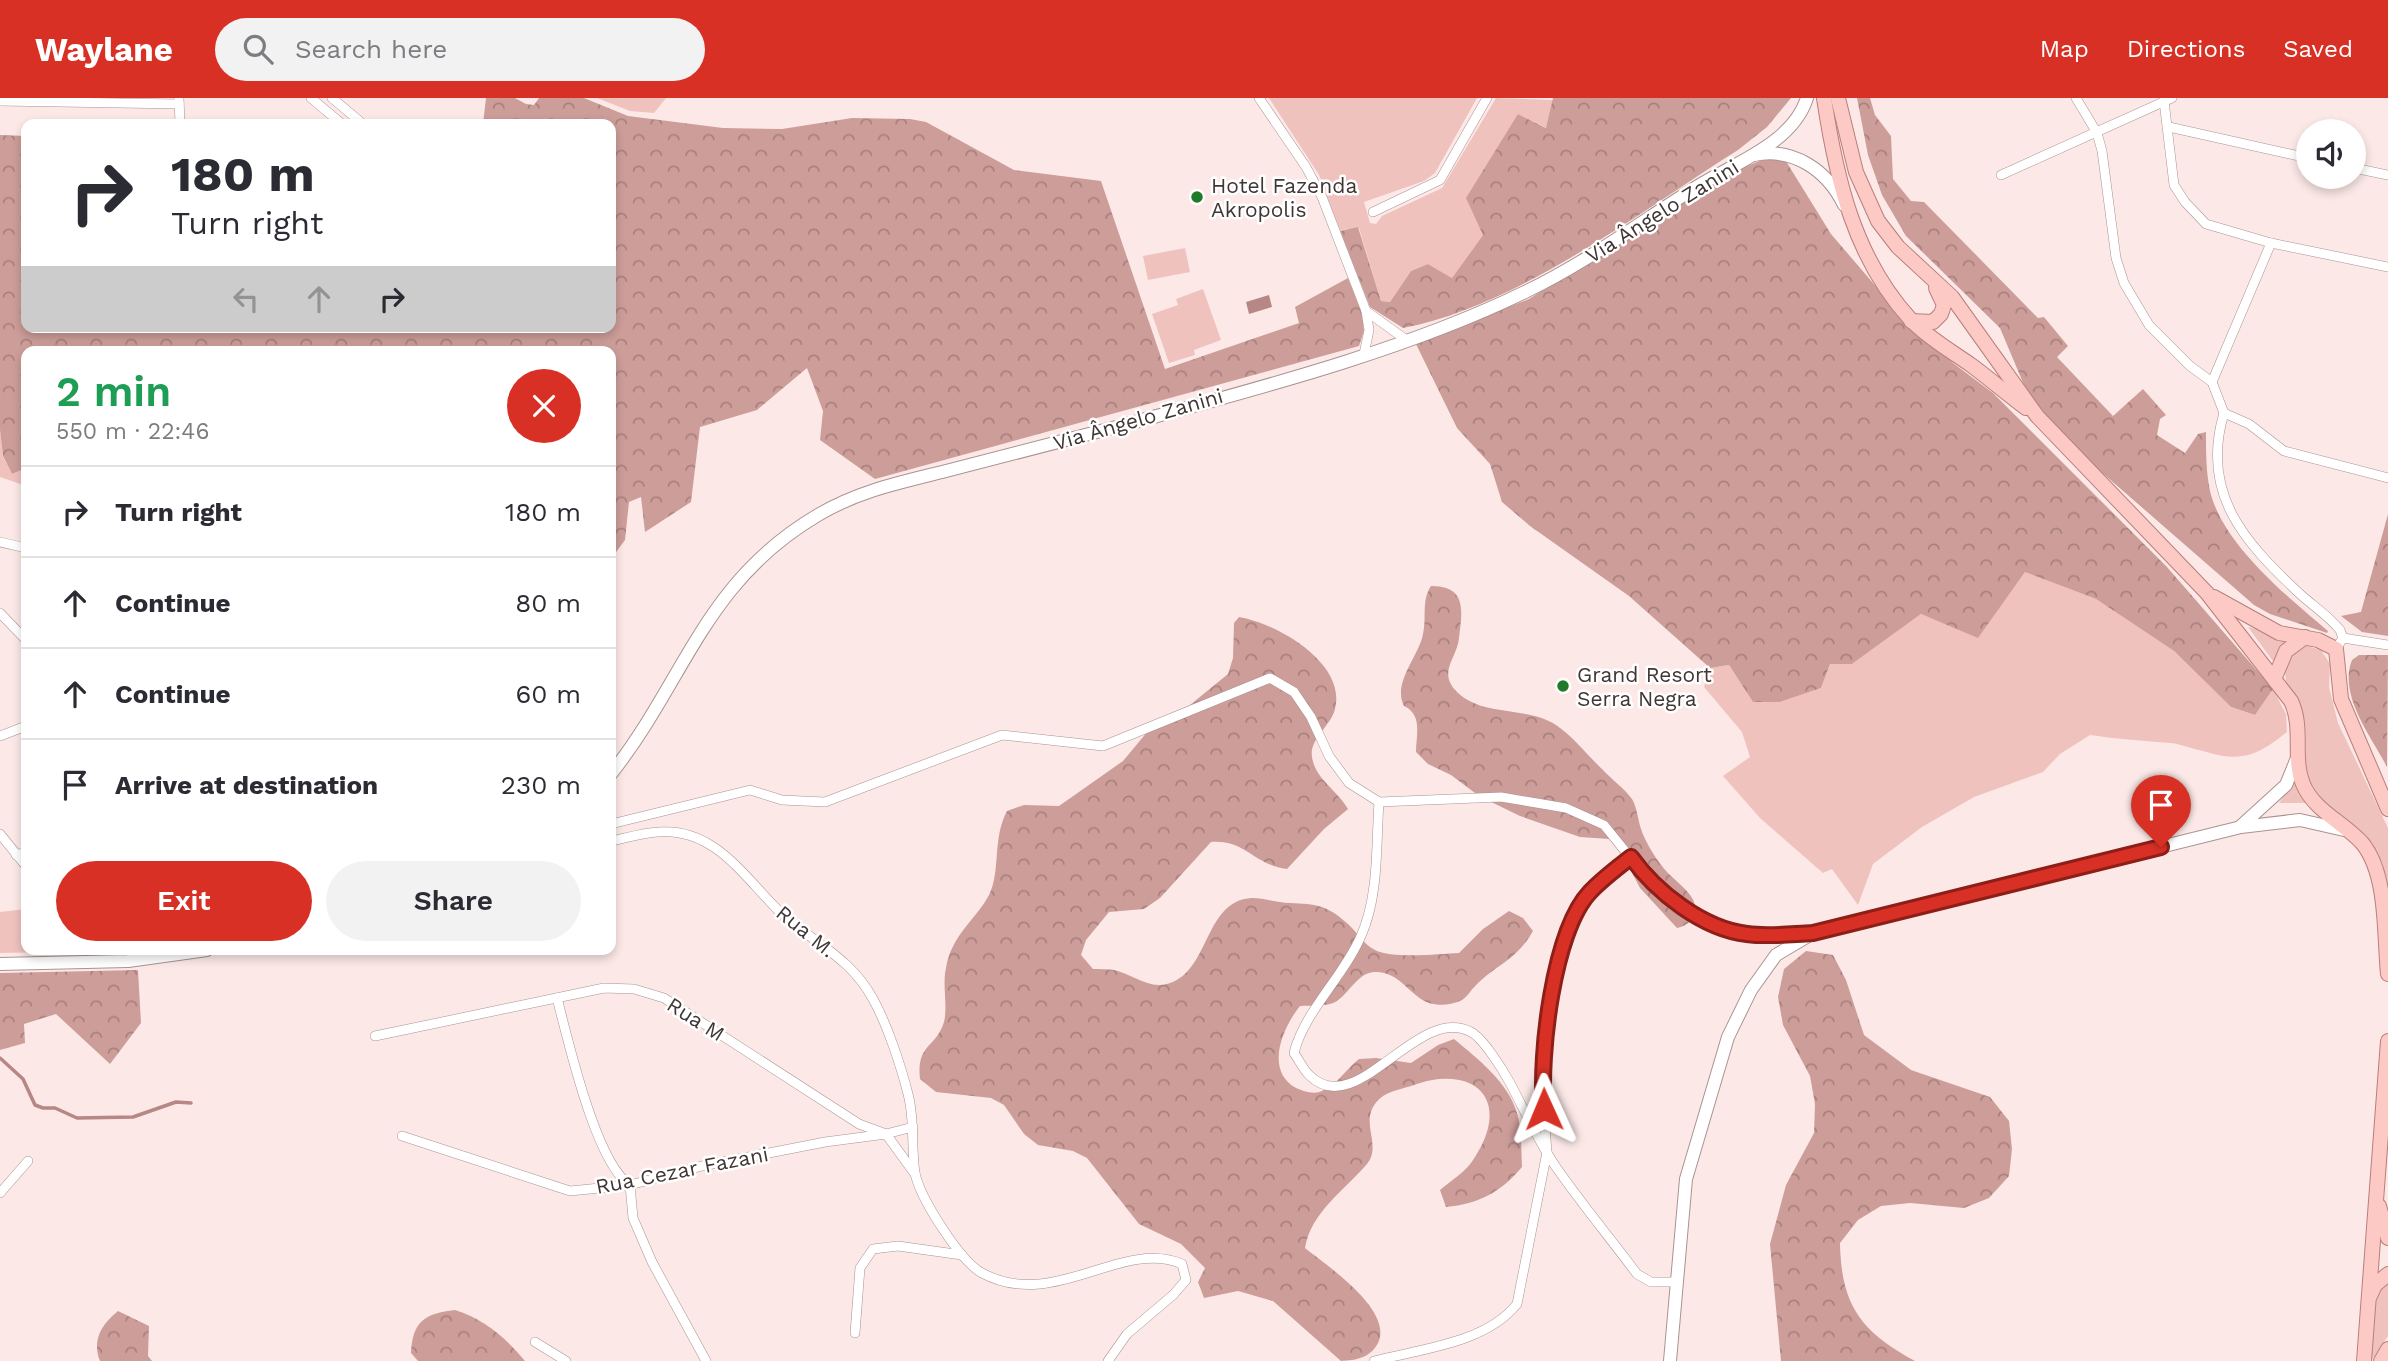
<!DOCTYPE html>
<meta charset="utf-8">
<style>
body{margin:0;font-family:"Work Sans",sans-serif;background:#f2f2f3;color:#2b2b33;height:100vh;display:flex;flex-direction:column;font-size:26px;white-space:nowrap}
*{box-sizing:border-box;margin:0}
p{font-size:23px;color:#7c7c81}
.icon{flex:none;width:38px;height:38px;fill:none;stroke:currentColor;stroke-width:2;stroke-linecap:round;stroke-linejoin:round}
.map{position:relative;flex:1;overflow:hidden}
.details{position:absolute;left:21px;top:248px;width:595px;height:609px;display:flex;flex-direction:column;background:#fff;border-radius:14px;box-shadow:0 4px 10px #0003}
.details>*{flex:none}
.hud{position:absolute;left:21px;top:21px;width:595px;height:214px;border-radius:14px;box-shadow:0 4px 10px #0003;background:#fff;color:#2b2b33;overflow:hidden}
.controls{position:absolute;left:2296px;top:21px;display:grid;gap:14px}
.controls a{display:grid;place-items:center;width:70px;height:70px;border-radius:50%;background:#fff;box-shadow:0 4px 10px #0003;font-size:35px}
.pin{position:absolute;display:grid;place-items:center;width:60px;height:60px;color:#fff;margin:-72px -30px;border-radius:50% 50% 50% 0;rotate:-45deg;box-shadow:0 0 7px #0007}
.pin .icon{rotate:45deg}
.me{position:absolute;width:77px;margin:-38px;rotate:359deg;stroke-linejoin:round;filter:drop-shadow(0 0 5px #0008)}
.turn{display:flex;align-items:center;gap:24px;height:147px;padding:0 35px;font-size:32px}
.turn .icon{width:91px;height:91px;stroke-width:2.5}
.turn b{display:block;font-size:49px;line-height:60px}
.lanes{display:flex;align-items:center;height:66px;padding:0 35px;background:#0003;justify-content:center;gap:35px;direction:ltr}
.lanes .off{opacity:.35}
.round{display:grid;place-items:center;flex:none;width:74px;height:74px;border-radius:37px;background:#f2f2f3}
.headline{display:flex;align-items:center;justify-content:space-between;height:119px;padding:0 35px}
h1{font-size:42px;font-weight:600;line-height:52px;color:#1e9e55}
.button{display:flex;gap:14px;margin-top:auto;padding:14px 35px}
.button a{flex:1;height:80px;border-radius:42px;background:#d93025;color:#fff;font-size:28px;font-weight:600;line-height:80px;text-align:center}
.button a+a{background:#f2f2f3;color:#2b2b33}
ul{padding:0;list-style:none}
li{display:flex;align-items:center;gap:21px;height:91px;padding:0 35px;border-top:2px solid #e1e1e2}
li div{flex:1}
li b{display:block;font-size:26px}
li em{font-style:normal}
header{display:flex;align-items:center;gap:42px;box-sizing:border-box;height:98px;padding:0 35px;background:#d93025;color:#fff}
header strong{font-size:33px}
nav{display:flex;gap:38px;margin-inline-start:auto;font-size:24px}
.search{width:490px;height:63px;background:#f2f2f3;display:flex;align-items:center;gap:18px;box-sizing:border-box;padding:0 24px;border-radius:38px;color:#7c7c81;font-size:26px}
.map>svg:first-child{display:block}
.grass{fill:#efc2be}
.forest{fill:url(#forest-crowns)}
.water{fill:#b68784}
.lines{fill:none;stroke-linecap:round;stroke-linejoin:round}
.stream{stroke:#b68784;stroke-width:3.5}
.street-casing{stroke:#a99391;stroke-width:10}
.secondary-casing{stroke:#a99391;stroke-width:14}
.primary-casing{stroke:#b97e7a;stroke-width:16}
.street{stroke:#fff;stroke-width:9}
.secondary{stroke:#fff;stroke-width:12}
.primary{stroke:#fcc9c5;stroke-width:14}
.route-casing{stroke:#8d1f18;stroke-width:18}
.route{stroke:#d93025;stroke-width:12}
.poi-dot{fill:#217a29;stroke:#fff;stroke-width:2.5}
.labels{text-anchor:middle;dominant-baseline:central;stroke-width:5;stroke-linejoin:round;paint-order:stroke}
.poi-label{font-size:21px;fill:#3f3635;stroke:#fff;text-anchor:start}
.street-label{font-size:21px;fill:#3f3635;stroke:#fff}
</style>
<header>
<strong>Waylane</strong>
<div class="search"><svg class="icon" aria-label="search" viewBox="0 0 24 24"><circle cx="10" cy="10" r="6"/><path d="M15 15l6 6"/></svg>Search here</div>
<nav><a>Map</a><a>Directions</a><a>Saved</a></nav>
</header>
<div class="map">
<svg width="2388" height="1263" viewBox="0 0 2388 1263">
<defs>
<pattern id="forest-crowns" width="20" height="18" patternUnits="userSpaceOnUse" patternTransform="scale(1.75)"><rect width="20" height="18" fill="#cd9d99"/><path d="M2 6a3 3 0 1 1 6 0M12 15a3 3 0 1 1 6 0" fill="none" stroke="#a8817e"/></pattern>
</defs>
<rect width="100%" height="100%" fill="#fce9e7"/>
<!-- grass -->
<g class="grass">
<path d="M 597,0 L 666,0 L 654,15 L 630,13 Z"/>
<path d="M 1269,0 L 1477,0 L 1435,75 L 1424,83 L 1364,104 L 1370,125 L 1376,126 L 1382,118 L 1442,90 L 1496,0 L 1554,2 L 1547,30 L 1518,16 L 1483,137 L 1452,180 L 1428,166 L 1411,173 L 1390,204 L 1381,203 L 1359,130 L 1340,132 L 1319,77 Z"/>
<path d="M 1185,150 L 1190,174 L 1148,182 L 1143,158 Z"/>
<path d="M 1203,191 L 1221,242 L 1194,252 L 1195,257 L 1169,265 L 1152,216 L 1178,207 L 1176,201 Z"/>
<path d="M 0,332 L 3,359 L 12,376 L 26,370 L 26,388 L 0,379 Z"/>
<path d="M 2025,474 L 2096,501 L 2174,553 L 2231,609 L 2255,617 L 2273,591 L 2286,616 L 2287,634 C 2257,658 2241,665 2203,653 C 2192,651 2181,646 2171,645 C 2144,643 2117,641 2090,637 L 2060,656 L 2043,674 L 1974,699 L 1922,729 L 1873,766 L 1858,807 L 1832,771 L 1823,775 L 1760,720 L 1723,678 L 1750,659 L 1742,634 L 1704,589 L 1710,570 L 1729,567 L 1753,604 L 1780,604 L 1821,590 L 1830,566 L 1852,566 L 1921,516 L 1978,539 Z"/>
<path d="M 2248,529 L 2292,540 L 2275,566 Z"/>
<path d="M 2304,547 L 2321,552 L 2330,566 L 2329,589 L 2338,625 L 2388,730 L 2388,784 L 2314,696 L 2306,675 L 2305,624 L 2286,584 L 2284,564 Z"/>
<path d="M 2296,682 L 2297,691 L 2307,705 L 2279,705 Z"/>
<path d="M 26,811 L 26,852 L 159,852 L 0,855 L 0,814 Z"/>
<path d="M 2388,1181 L 2388,1238 L 2371,1263 C 2373,1236 2369,1201 2388,1181 Z"/>
</g>
<!-- forest -->
<g class="forest">
<path d="M 486,0 L 515,0 L 526,6 L 534,7 L 539,0 L 584,0 L 628,18 L 723,30 L 782,31 L 852,20 L 910,21 L 926,24 L 1014,72 L 1101,83 L 1165,271 L 1299,225 L 1295,209 L 1348,180 L 1362,216 L 1364,233 L 1359,248 L 875,381 L 820,342 L 823,313 L 807,270 L 757,312 L 700,329 L 691,404 L 645,434 L 641,399 L 629,404 L 625,442 L 611,461 L 611,254 L 26,254 L 26,370 L 12,376 L 3,358 L 0,332 L 0,37 L 26,38 L 26,229 L 611,229 L 611,26 L 483,26 Z"/>
<path d="M 1553,0 L 1791,0 L 1767,29 L 1738,52 C 1638,115 1520,207 1403,230 L 1370,209 L 1340,133 L 1358,129 L 1381,203 L 1390,204 L 1411,173 L 1428,166 L 1452,180 L 1483,137 L 1466,100 L 1518,16 L 1546,30 Z"/>
<path d="M 1857,0 L 1870,0 L 1875,17 L 1891,38 L 1893,81 L 1911,103 L 1924,104 L 2038,220 L 2044,219 L 2068,248 L 2057,259 L 2113,318 L 2143,291 L 2166,317 L 2160,321 L 2157,337 L 2185,355 L 2198,336 L 2206,334 C 2206,354 2206,374 2210,393 C 2223,447 2288,499 2328,533 L 2327,535 L 2270,516 L 2254,507 L 2037,318 L 2000,230 L 1906,138 L 1882,97 L 1868,57 Z"/>
<path d="M 1769,59 L 1784,60 L 1831,136 L 1897,213 L 1953,265 L 1993,295 L 2167,469 L 2273,591 L 2255,617 L 2231,609 L 2174,553 L 2096,501 L 2025,474 L 1978,540 L 1921,516 L 1852,566 L 1830,566 L 1821,590 L 1780,604 L 1753,604 L 1729,567 L 1710,570 L 1629,498 L 1530,428 L 1502,404 L 1490,366 L 1457,330 L 1415,244 L 1529,201 L 1726,77 Z"/>
<path d="M 2388,416 L 2388,538 L 2362,534 L 2341,518 L 2361,514 Z"/>
<path d="M 1431,488 C 1468,488 1462,514 1459,540 C 1457,561 1437,574 1457,594 C 1482,619 1527,608 1556,627 C 1574,639 1586,656 1602,671 C 1611,681 1624,690 1632,701 C 1637,709 1638,722 1641,731 C 1645,743 1654,758 1662,768 C 1670,780 1694,794 1695,808 C 1695,821 1688,828 1677,830 L 1640,790 L 1616,744 L 1609,741 L 1580,739 L 1520,718 L 1479,698 L 1451,677 L 1428,666 L 1416,654 C 1416,637 1423,617 1404,608 C 1392,585 1419,558 1423,536 C 1427,519 1421,503 1431,488 Z"/>
<path d="M 1239,519 C 1276,525 1347,565 1335,611 C 1331,628 1309,641 1312,659 C 1315,681 1338,693 1348,711 L 1324,731 L 1287,771 C 1252,766 1245,741 1211,744 L 1160,800 L 1144,811 L 1109,814 L 1086,842 L 1081,857 L 1093,871 C 1100,871 1108,871 1114,872 C 1128,875 1146,888 1160,887 C 1211,883 1201,802 1252,800 C 1265,800 1277,805 1290,805 C 1316,806 1327,807 1348,826 C 1357,834 1363,846 1375,852 C 1392,861 1439,856 1459,855 L 1483,831 L 1509,813 L 1523,820 L 1533,833 C 1516,863 1498,865 1475,888 C 1470,893 1467,900 1460,903 C 1451,907 1439,908 1429,905 C 1408,897 1400,873 1374,874 C 1358,875 1349,895 1337,903 C 1328,909 1311,907 1300,908 C 1283,929 1264,972 1296,990 C 1303,993 1314,997 1322,993 C 1337,987 1346,971 1359,961 L 1376,960 L 1411,965 L 1438,947 L 1454,941 C 1478,961 1508,984 1517,1015 C 1522,1032 1521,1052 1522,1069 C 1501,1094 1479,1106 1446,1109 L 1440,1092 C 1452,1082 1467,1073 1475,1059 C 1512,1001 1474,966 1414,987 C 1405,990 1391,993 1383,998 C 1354,1020 1384,1045 1367,1066 C 1345,1092 1311,1114 1305,1150 C 1326,1167 1394,1212 1378,1245 C 1370,1260 1357,1262 1341,1263 L 1273,1203 L 1238,1193 L 1204,1200 L 1198,1184 L 1205,1170 L 1181,1146 L 1139,1126 L 1087,1060 L 1073,1053 L 1038,1047 L 1024,1036 L 1004,1007 L 991,1000 L 936,994 L 920,981 C 916,946 936,950 944,924 C 948,908 942,887 946,870 C 952,836 975,823 989,797 C 1001,773 992,741 1007,713 L 1024,707 L 1059,708 L 1123,663 L 1158,621 L 1190,607 L 1228,576 L 1233,560 L 1234,525 Z"/>
<path d="M 2359,557 L 2388,557 L 2387,669 C 2371,638 2338,597 2352,562 Z"/>
<path d="M 1806,853 L 1833,857 L 1846,882 L 1864,937 L 1911,972 L 1990,999 L 2009,1023 L 2012,1051 L 2009,1078 L 1989,1100 L 1964,1110 L 1910,1105 L 1881,1108 L 1858,1122 L 1840,1145 C 1841,1207 1861,1234 1915,1263 L 1781,1263 L 1770,1146 L 1786,1087 L 1814,1035 L 1815,1006 L 1810,978 L 1783,927 L 1778,899 L 1784,871 Z"/>
<path d="M 138,872 L 141,925 L 110,966 L 56,916 L 24,926 L 25,945 L 0,952 L 0,875 Z"/>
<path d="M 455,1212 C 484,1221 506,1240 525,1263 L 418,1263 L 411,1255 C 412,1224 425,1215 455,1212 Z"/>
<path d="M 118,1213 L 149,1228 L 148,1258 L 152,1263 L 100,1263 C 92,1242 101,1227 118,1213 Z"/>
</g>
<!-- water -->
<path class="water" d="M 1269,197 L 1272,209 L 1249,216 L 1246,204 Z"/>
<g class="lines">
<!-- stream -->
<path class="stream" d="M 0,960 L 23,981 L 35,1007 L 43,1010 L 55,1010 L 77,1020 L 133,1019 L 176,1004 L 191,1005"/>
<!-- street casing -->
<g class="street-casing">
<g id="street">
<path d="M 179,0 L 180,26"/>
<path d="M 311,0 L 342,26"/>
<path d="M 332,0 L 363,26"/>
<path d="M 1259,0 L 1306,69 L 1322,99 L 1366,213 L 1369,232 L 1364,256"/>
<path d="M 2076,0 L 2097,35 L 2102,53 L 2116,160 L 2124,185 L 2149,227 L 2190,268 L 2212,284 L 2224,315"/>
<path d="M 0,3 L 179,6"/>
<path d="M 2164,3 L 2174,87 L 2185,104 L 2206,126 L 2271,145 L 2388,169"/>
<path d="M 2169,29 L 2308,60"/>
<path d="M 2354,70 L 2388,77"/>
<path d="M 2001,77 L 2172,0"/>
<path d="M 1373,114 L 1440,82 L 1487,0"/>
<path d="M 1366,213 L 1405,241"/>
<path d="M 2212,284 L 2271,145"/>
<path d="M 2224,315 C 2200,395 2244,444 2300,496 C 2313,508 2329,518 2340,532 L 2343,540 L 2336,551"/>
<path d="M 2224,315 L 2249,326 L 2284,353 L 2388,380"/>
<path d="M 0,444 L 26,450"/>
<path d="M 0,515 L 26,542"/>
<path d="M 2343,540 L 2388,547"/>
<path d="M 0,638 L 26,628"/>
<path d="M 1379,704 C 1376,747 1379,798 1361,838 C 1344,878 1304,914 1294,955 C 1299,962 1303,971 1309,977 C 1357,1025 1417,905 1471,934 C 1483,940 1503,972 1510,985 C 1525,1013 1538,1043 1556,1069 C 1581,1105 1610,1140 1637,1176 L 1651,1184 L 1677,1184"/>
<path d="M 611,726 L 750,692 L 782,702 L 825,704 L 1002,637 L 1103,648 L 1270,580 L 1294,594 L 1311,619 L 1329,658 L 1349,685 L 1379,704 L 1501,699 L 1566,710 L 1604,727 L 1642,774 L 1693,817 L 1745,836 L 1811,835"/>
<path d="M 0,736 L 26,768"/>
<path d="M 611,743 C 626,740 642,735 658,734 C 711,729 741,774 774,808 C 807,843 848,855 873,901 C 887,926 901,968 908,996 C 915,1022 911,1049 915,1075 C 920,1100 960,1163 982,1175 C 1055,1214 1120,1140 1182,1166 L 1186,1182 L 1173,1197 L 1127,1236 L 1108,1263"/>
<path d="M 16,757 L 26,754"/>
<path d="M 557,900 C 568,942 596,1066 630,1087 L 633,1120 L 652,1164 L 706,1263"/>
<path d="M 375,938 L 604,890 L 634,891 L 664,900 L 859,1026 L 886,1036 L 913,1029"/>
<path d="M 402,1038 L 570,1093 L 630,1087 L 702,1068 L 825,1044 L 886,1036 L 915,1076"/>
<path d="M 0,1095 L 28,1063"/>
<path d="M 855,1235 L 860,1170 L 873,1151 L 898,1148 L 962,1157"/>
<path d="M 535,1244 L 566,1263"/>
<path d="M 1374,1263 C 1421,1251 1486,1245 1517,1206 L 1547,1054 L 1542,990 L 1553,885 L 1569,830 L 1588,795 L 1631,759"/>
</g>
</g>
<!-- secondary casing -->
<g class="secondary-casing">
<g id="secondary">
<path d="M 1754,57 C 1793,49 1827,72 1844,107"/>
<path d="M 611,676 C 686,581 704,484 818,417 C 858,393 902,384 946,373 C 1004,358 1062,343 1120,328 C 1252,292 1405,253 1527,193 C 1587,164 1642,123 1698,88 C 1735,65 1793,45 1807,0"/>
<path d="M 2241,728 L 2286,687 L 2297,660"/>
<path d="M 0,866 L 128,863 L 207,852"/>
<path d="M 1670,1263 L 1686,1081 L 1728,939 L 1751,892 L 1776,857 L 1813,835 L 2241,729 L 2300,722 L 2344,732"/>
</g>
</g>
<!-- primary casing -->
<g class="primary-casing">
<g id="primary">
<path d="M 1824,0 C 1836,80 1854,160 1911,222 C 1927,239 1951,253 1971,267 C 1990,281 2007,296 2026,310"/>
<path d="M 1838,0 L 1856,74 L 1878,123 L 1898,149 L 1952,199 L 2037,318 L 2207,495 L 2291,603 C 2304,630 2292,660 2303,686 C 2314,713 2345,725 2363,746 C 2388,778 2384,837 2388,876"/>
<path d="M 1911,223 L 1933,224 L 1941,216 L 1944,207 L 1936,190"/>
<path d="M 2214,499 L 2279,535 L 2318,542 L 2336,551 L 2341,601 L 2388,711"/>
<path d="M 2275,579 L 2286,553 L 2305,539"/>
<path d="M 2379,1108 L 2388,1140"/>
<path d="M 2370,1198 L 2375,1187 L 2388,1176"/>
<path d="M 2364,1263 L 2388,943"/>
<path d="M 2381,1263 L 2388,1251"/>
</g>
</g>
<!-- street -->
<use href="#street" class="street"/>
<!-- secondary -->
<use href="#secondary" class="secondary"/>
<!-- primary -->
<use href="#primary" class="primary"/>
</g>
<g class="lines">
<!-- route casing -->
<g class="route-casing">
<path id="route" d="M 1544,1011 C 1539,958 1553,833 1590,794 C 1602,781 1617,770 1631,759 C 1656,794 1703,831 1747,836 C 1769,839 1791,836 1813,835 L 2161,749"/>
</g>
<!-- route -->
<use href="#route" class="route"/>
</g>
<!-- markers -->
<g class="poi-dot">
<circle cx="1197" cy="99" r="7"/>
<circle cx="1563" cy="588" r="7"/>
</g>
<g class="labels">
<!-- poi labels -->
<g class="poi-label">
<text x="1211" y="87">Hotel Fazenda<tspan x="1211" dy="24">Akropolis</tspan></text>
<text x="1577" y="576">Grand Resort<tspan x="1577" dy="24">Serra Negra</tspan></text>
</g>
<!-- street labels -->
<g class="street-label">
<text transform="translate(1662 113) rotate(-32)">Via Ângelo Zanini</text>
<text transform="translate(1138 321) rotate(-16)">Via Ângelo Zanini</text>
<text transform="translate(806 833) rotate(39)">Rua M.</text>
<text transform="translate(696 921) rotate(32)">Rua M</text>
<text transform="translate(682 1072) rotate(-11)">Rua Cezar Fazani</text>
</g>
</g>
</svg>
<div class="controls">
<a><svg class="icon" aria-label="sound" viewBox="0 0 24 24"><path d="M4 9h4l5-4v14l-5-4H4zM17 9q2 3 0 6"/></svg></a>
</div>
<div class="pin" style="left:2161px;top:749px;background:#d93025"><svg class="icon" aria-label="arrive" viewBox="0 0 24 24"><path d="M6 21V4h12l-3 4 3 4H6"/></svg></div>
<svg class="me" style="left:1544px;top:1011px" viewBox="-20 -20 40 40"><path d="M0-17L14 15 0 8-14 15z" fill="#d93025" stroke="#fff" stroke-width="4"/></svg>
<div class="hud">
<div class="turn"><svg class="icon" aria-label="right" viewBox="0 0 24 24"><path d="M7 20v-9h11M14 6l5 5-5 5"/></svg><div><b>180 m</b>Turn right</div></div>
<div class="lanes"><svg class="icon off" aria-label="left" viewBox="0 0 24 24"><path d="M17 20v-9H6M10 6l-5 5 5 5"/></svg><svg class="icon off" aria-label="ahead" viewBox="0 0 24 24"><path d="M12 20V5M6 11l6-6 6 6"/></svg><svg class="icon" aria-label="right" viewBox="0 0 24 24"><path d="M7 20v-9h11M14 6l5 5-5 5"/></svg></div>
</div>
<section class="details">
<div class="headline"><div><h1>2 min</h1><p>550 m · 22:46</p></div><a class="round" style="background:#d93025;color:#fff"><svg class="icon" aria-label="close" viewBox="0 0 24 24"><path d="M6 6l12 12M18 6L6 18"/></svg></a></div>
<ul>
<li><svg class="icon" aria-label="right" viewBox="0 0 24 24"><path d="M7 20v-9h11M14 6l5 5-5 5"/></svg><div><b>Turn right</b></div><em>180 m</em></li>
<li><svg class="icon" aria-label="ahead" viewBox="0 0 24 24"><path d="M12 20V5M6 11l6-6 6 6"/></svg><div><b>Continue</b></div><em>80 m</em></li>
<li><svg class="icon" aria-label="ahead" viewBox="0 0 24 24"><path d="M12 20V5M6 11l6-6 6 6"/></svg><div><b>Continue</b></div><em>60 m</em></li>
<li><svg class="icon" aria-label="arrive" viewBox="0 0 24 24"><path d="M6 21V4h12l-3 4 3 4H6"/></svg><div><b>Arrive at destination</b></div><em>230 m</em></li>
</ul>
<div class="button"><a>Exit</a><a>Share</a></div>
</section>
</div>
